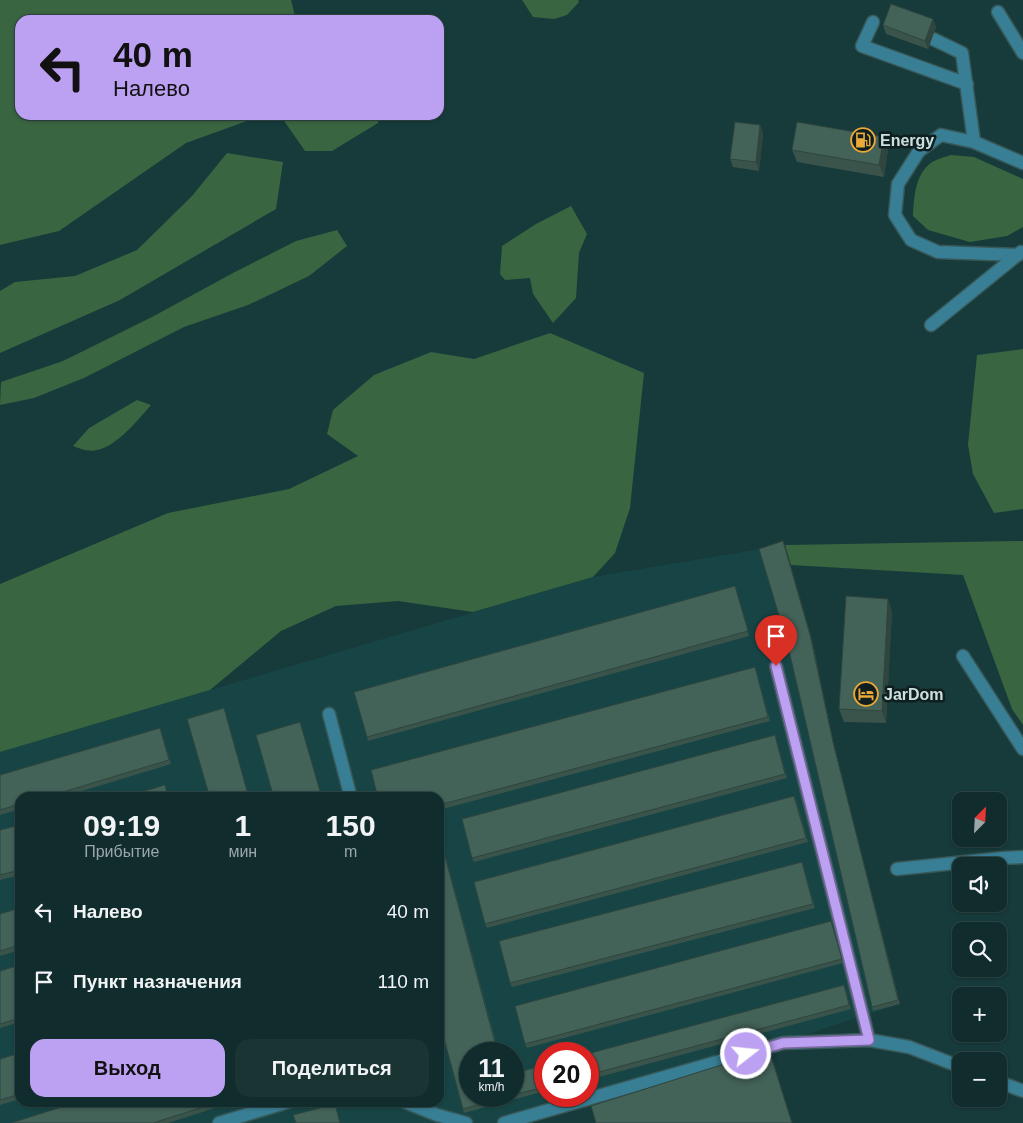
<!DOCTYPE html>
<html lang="ru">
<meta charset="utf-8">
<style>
body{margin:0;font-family:Arial,sans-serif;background:#1a3434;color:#f1f3f6;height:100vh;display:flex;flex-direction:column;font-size:19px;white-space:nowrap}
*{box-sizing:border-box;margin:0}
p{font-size:16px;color:#9ca7a9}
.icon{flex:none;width:28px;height:28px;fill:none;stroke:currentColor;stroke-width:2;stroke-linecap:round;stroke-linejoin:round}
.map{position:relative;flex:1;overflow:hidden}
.details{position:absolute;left:15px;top:792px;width:429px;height:315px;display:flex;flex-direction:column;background:#112c2c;border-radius:15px;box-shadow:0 1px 4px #0004,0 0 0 1px #304848}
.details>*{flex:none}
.top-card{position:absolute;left:15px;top:15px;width:429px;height:105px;border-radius:15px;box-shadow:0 1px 4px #0004,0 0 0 1px #304848;background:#bca0f2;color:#111;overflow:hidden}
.needle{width:32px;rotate:24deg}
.tools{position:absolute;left:952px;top:792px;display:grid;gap:10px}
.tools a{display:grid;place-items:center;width:55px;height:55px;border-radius:10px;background:#112c2c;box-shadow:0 1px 4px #0004,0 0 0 1px #304848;font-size:25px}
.speed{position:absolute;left:459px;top:1042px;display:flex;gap:10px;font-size:25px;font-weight:700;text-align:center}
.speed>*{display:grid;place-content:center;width:65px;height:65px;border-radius:50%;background:#112c2c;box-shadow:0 1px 4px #0004,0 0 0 1px #304848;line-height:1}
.speed small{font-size:12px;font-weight:400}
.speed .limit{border:8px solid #d22;background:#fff;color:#111}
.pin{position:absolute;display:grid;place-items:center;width:42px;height:42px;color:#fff;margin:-51px -21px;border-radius:50% 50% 50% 0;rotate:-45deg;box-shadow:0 0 5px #0007}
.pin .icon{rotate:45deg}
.me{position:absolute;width:55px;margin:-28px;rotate:74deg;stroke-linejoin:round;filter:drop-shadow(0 0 4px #0008)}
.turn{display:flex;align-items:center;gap:18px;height:105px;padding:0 15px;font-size:22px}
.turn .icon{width:65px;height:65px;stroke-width:2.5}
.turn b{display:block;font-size:35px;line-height:42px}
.eta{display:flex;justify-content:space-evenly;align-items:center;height:85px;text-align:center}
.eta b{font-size:30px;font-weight:800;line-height:35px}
.cta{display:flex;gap:10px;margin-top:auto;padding:10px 15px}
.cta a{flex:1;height:58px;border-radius:15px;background:#bca0f2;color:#111;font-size:20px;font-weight:800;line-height:58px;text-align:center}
.cta a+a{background:#1a3434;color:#f1f3f6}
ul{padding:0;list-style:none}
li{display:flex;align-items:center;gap:15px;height:70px;padding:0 15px}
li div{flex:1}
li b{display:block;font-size:19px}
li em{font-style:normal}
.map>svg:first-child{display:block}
.built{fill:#174546;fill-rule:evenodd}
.green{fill:#396541}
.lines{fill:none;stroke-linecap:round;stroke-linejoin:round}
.minor-casing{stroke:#385858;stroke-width:15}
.minor{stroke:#387e94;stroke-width:12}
.wall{fill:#3a544c}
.shaded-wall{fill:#2f453e}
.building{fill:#436258;stroke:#2f453e}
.route-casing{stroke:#7a689d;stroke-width:12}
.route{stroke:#bca0f2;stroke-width:9}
.labels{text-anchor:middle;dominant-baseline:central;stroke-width:5;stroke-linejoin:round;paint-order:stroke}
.poi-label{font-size:16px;font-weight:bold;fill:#cde0e0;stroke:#0f1e1e;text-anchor:start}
</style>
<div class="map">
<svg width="1023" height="1123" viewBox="0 0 1023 1123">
<rect width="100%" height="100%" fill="#173a3a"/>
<!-- built -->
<path class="built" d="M 785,545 L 812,639 L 834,747 L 900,1004 L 530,1123 L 0,1123 L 0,752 L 593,577 ZM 20,798 L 439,798 L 439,1102 L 20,1102 ZM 470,1054 L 512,1054 L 512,1096 L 470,1096 ZM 545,1054 L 588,1054 L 588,1096 L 545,1096 Z"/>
<!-- green -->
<g class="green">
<path d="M 0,0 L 291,0 L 296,20 L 20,20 L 20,115 L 264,115 L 186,143 L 59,231 L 0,245 Z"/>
<path d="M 522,0 L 578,0 L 579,2 L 567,15 L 554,19 L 533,17 Z"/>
<path d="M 280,115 L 378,115 L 378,123 L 332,151 L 305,151 Z"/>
<path d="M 227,153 L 283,162 L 276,209 L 120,300 L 0,353 L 0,291 L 15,282 L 75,276 L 137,250 L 192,196 Z"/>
<path d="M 951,155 L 974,157 L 1023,179 L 1023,227 L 1007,236 L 970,242 L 928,230 L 913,216 C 914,197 915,174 932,162 C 937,159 945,157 951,155 Z"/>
<path d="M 571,206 L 587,234 L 579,253 L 576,298 L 553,323 L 533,294 L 530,278 L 505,280 L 500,274 L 502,246 L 536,224 Z"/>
<path d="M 337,230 L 347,246 L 309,276 L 248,305 L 184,327 L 84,378 L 34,398 L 0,405 L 1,382 L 63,361 L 152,317 L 233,273 L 296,241 Z"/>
<path d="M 550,333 L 644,373 L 630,508 L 615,553 L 593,577 L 473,612 L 398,601 L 336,606 L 281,631 L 210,690 L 0,752 L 0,584 L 168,513 L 289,489 L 358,456 L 327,434 L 333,410 L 374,375 L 431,352 L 474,359 Z"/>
<path d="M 1023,349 L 1023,509 L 994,513 L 973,474 L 968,445 L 977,355 Z"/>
<path d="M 137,400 L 151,405 C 139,419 116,447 97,450 C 88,452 81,449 73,446 L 89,428 Z"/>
<path d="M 1023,541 L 1023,725 L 1012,709 L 963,575 L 791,565 L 785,545 Z"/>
</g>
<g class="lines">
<!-- minor casing -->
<g class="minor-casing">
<g id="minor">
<path d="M 998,12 L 1023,53"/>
<path d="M 873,22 L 862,46 L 967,84"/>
<path d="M 933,39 L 962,53 L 974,142"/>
<path d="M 1018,255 L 938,252 L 911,240 L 895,215 L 898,184 L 919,151 L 941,135 L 974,142 L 1023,163"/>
<path d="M 931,325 L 1021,252"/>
<path d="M 963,656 L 1023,749"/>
<path d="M 776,666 L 869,1040"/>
<path d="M 329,714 L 351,798"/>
<path d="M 897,869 L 1004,858 L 1023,857"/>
<path d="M 999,1082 L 1023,1091"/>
<path d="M 405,1102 L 437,1115 L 466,1123"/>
<path d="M 219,1123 L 288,1102"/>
<path d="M 504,1123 L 783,1043 L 869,1040 L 909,1047 L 961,1067"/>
</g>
</g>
<!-- minor -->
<use href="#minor" class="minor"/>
</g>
<!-- wall -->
<g class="wall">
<path d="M 933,19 L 936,27 L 928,49 L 886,34 L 883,25 Z"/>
<path d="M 760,125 L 763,134 L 759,171 L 733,167 L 730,159 Z"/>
<path d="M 884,137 L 888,149 L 884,177 L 797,162 L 792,150 Z"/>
<path d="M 735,586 L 749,636 L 368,741 L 367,737 Z"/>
<path d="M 892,611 L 886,723 L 844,722 L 839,709 Z"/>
<path d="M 812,639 L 834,746 L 900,1004 L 873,1011 L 872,1007 Z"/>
<path d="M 755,667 L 770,721 L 439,810 L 439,798 Z"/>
<path d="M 160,728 L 171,764 L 59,798 L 20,798 L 20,809 L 0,815 L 0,775 Z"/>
<path d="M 775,735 L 787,778 L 474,862 L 472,858 Z"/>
<path d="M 796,800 L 808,842 L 487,928 L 485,924 Z"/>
<path d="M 20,825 L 20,875 L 0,880 L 0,830 Z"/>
<path d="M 439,832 L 499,1054 L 470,1054 L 470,1096 L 512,1096 L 512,1074 L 545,1065 L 545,1091 L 464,1113 L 439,1020 Z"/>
<path d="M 802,862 L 815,908 L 512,987 L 510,983 Z"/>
<path d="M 20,908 L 20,950 L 0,956 L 0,914 Z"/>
<path d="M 831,921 L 843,963 L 527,1048 L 525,1044 Z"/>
<path d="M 20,965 L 20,1022 L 0,1028 L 0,971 Z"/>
<path d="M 844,985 L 851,1009 L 588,1080 L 587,1054 Z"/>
<path d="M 20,1053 L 20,1099 L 0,1105 L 0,1059 Z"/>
<path d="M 77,1102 L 234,1102 L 168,1123 L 11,1123 Z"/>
</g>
<!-- shaded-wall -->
<g class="shaded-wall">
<path d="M 933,19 L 936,27 L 928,49 L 925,41 Z"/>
<path d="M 760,125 L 763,134 L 759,171 L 756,162 Z"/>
<path d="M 884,137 L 888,149 L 884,177 L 879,165 Z"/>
<path d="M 785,545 L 812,639 L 834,746 L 900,1004 L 833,742 Z"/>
<path d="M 888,599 L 892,611 L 886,723 L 882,711 Z"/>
<path d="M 769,1050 L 775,1066 L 792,1123 Z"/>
</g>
<!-- building -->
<g class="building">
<path d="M 891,4 L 933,19 L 925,41 L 883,25 Z"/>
<path d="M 735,122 L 760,125 L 756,162 L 730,159 Z"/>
<path d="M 797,122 L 884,137 L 879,165 L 792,150 Z"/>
<path d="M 783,541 L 810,635 L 833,742 L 898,1000 L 872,1007 L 787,642 L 759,549 Z"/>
<path d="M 735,586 L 748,631 L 367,737 L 354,692 Z"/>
<path d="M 846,596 L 888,599 L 882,711 L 839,709 Z"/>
<path d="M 755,667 L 768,717 L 439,805 L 439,798 L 378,798 L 371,770 Z"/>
<path d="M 224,708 L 249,798 L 210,798 L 187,719 Z"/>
<path d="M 300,722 L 322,798 L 274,798 L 256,735 Z"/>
<path d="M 160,728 L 169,760 L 43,798 L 20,798 L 20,804 L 0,810 L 0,775 Z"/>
<path d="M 775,735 L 785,774 L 472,858 L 462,819 Z"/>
<path d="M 165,785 L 168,798 L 120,798 Z"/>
<path d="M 794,796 L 806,838 L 485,924 L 474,882 Z"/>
<path d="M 20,825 L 20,870 L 0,875 L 0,830 Z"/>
<path d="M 439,834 L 498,1054 L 470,1054 L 470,1096 L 509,1096 L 463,1109 L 439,1020 Z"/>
<path d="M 802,862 L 813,904 L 510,983 L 499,941 Z"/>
<path d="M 20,908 L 20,945 L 0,951 L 0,914 Z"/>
<path d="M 831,921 L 842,959 L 525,1044 L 515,1006 Z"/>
<path d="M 20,965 L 20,1018 L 0,1024 L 0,971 Z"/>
<path d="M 844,985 L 849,1005 L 588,1075 L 587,1054 Z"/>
<path d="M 769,1050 L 792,1123 L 596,1123 L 591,1106 Z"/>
<path d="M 20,1053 L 20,1094 L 0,1100 L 0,1059 Z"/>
<path d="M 545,1065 L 545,1087 L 512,1095 L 512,1074 Z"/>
<path d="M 77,1102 L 219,1102 L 153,1123 L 11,1123 Z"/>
<path d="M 335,1104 L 340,1123 L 296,1123 L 293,1115 Z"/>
</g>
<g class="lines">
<!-- route casing -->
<g class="route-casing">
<path id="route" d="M 746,1054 L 783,1043 L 869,1040 L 776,666"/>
</g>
<!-- route -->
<use href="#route" class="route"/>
</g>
<!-- icons -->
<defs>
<g id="fuel-ring" transform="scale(1.25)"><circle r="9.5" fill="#0f1e1e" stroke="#eba939" stroke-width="1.5"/><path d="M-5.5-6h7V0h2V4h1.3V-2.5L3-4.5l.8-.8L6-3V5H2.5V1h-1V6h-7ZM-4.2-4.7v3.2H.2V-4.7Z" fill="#eba939"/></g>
<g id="hotel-ring" transform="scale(1.25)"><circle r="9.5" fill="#0f1e1e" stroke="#eba939" stroke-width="1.5"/><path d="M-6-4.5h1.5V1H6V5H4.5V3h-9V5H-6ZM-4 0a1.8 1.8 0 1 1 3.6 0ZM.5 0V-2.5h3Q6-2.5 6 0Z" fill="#eba939"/></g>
</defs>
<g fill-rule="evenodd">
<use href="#fuel-ring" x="863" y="140"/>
<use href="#hotel-ring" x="866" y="694"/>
</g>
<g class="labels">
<!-- poi labels -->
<g class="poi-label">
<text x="880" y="140">Energy</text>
<text x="884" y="694">JarDom</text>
</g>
</g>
</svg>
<div class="tools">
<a><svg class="needle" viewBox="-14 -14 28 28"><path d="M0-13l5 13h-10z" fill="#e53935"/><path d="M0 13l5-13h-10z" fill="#9ca7a9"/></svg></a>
<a><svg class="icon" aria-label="sound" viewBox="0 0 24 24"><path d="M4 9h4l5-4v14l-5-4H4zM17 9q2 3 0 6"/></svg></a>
<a><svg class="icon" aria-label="search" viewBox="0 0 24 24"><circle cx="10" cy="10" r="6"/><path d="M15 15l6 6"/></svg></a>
<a>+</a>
<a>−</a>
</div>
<div class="speed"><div>11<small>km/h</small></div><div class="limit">20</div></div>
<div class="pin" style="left:776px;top:666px;background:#d93025"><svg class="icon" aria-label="arrive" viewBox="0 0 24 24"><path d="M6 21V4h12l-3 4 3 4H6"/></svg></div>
<svg class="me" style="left:746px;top:1054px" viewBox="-20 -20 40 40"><circle r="17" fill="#bca0f2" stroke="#fff" stroke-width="3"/><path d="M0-11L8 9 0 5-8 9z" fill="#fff"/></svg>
<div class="top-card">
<div class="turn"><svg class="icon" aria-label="left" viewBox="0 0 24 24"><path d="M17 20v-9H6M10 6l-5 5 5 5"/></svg><div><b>40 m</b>Налево</div></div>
</div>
<section class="details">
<div class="eta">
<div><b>09:19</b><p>Прибытие</p></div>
<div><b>1</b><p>мин</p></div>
<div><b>150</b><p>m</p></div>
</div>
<ul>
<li><svg class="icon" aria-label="left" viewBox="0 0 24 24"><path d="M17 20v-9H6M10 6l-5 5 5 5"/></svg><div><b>Налево</b></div><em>40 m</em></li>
<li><svg class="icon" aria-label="arrive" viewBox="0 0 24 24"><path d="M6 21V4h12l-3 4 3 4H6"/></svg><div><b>Пункт назначения</b></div><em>110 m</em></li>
</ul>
<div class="cta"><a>Выход</a><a>Поделиться</a></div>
</section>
</div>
